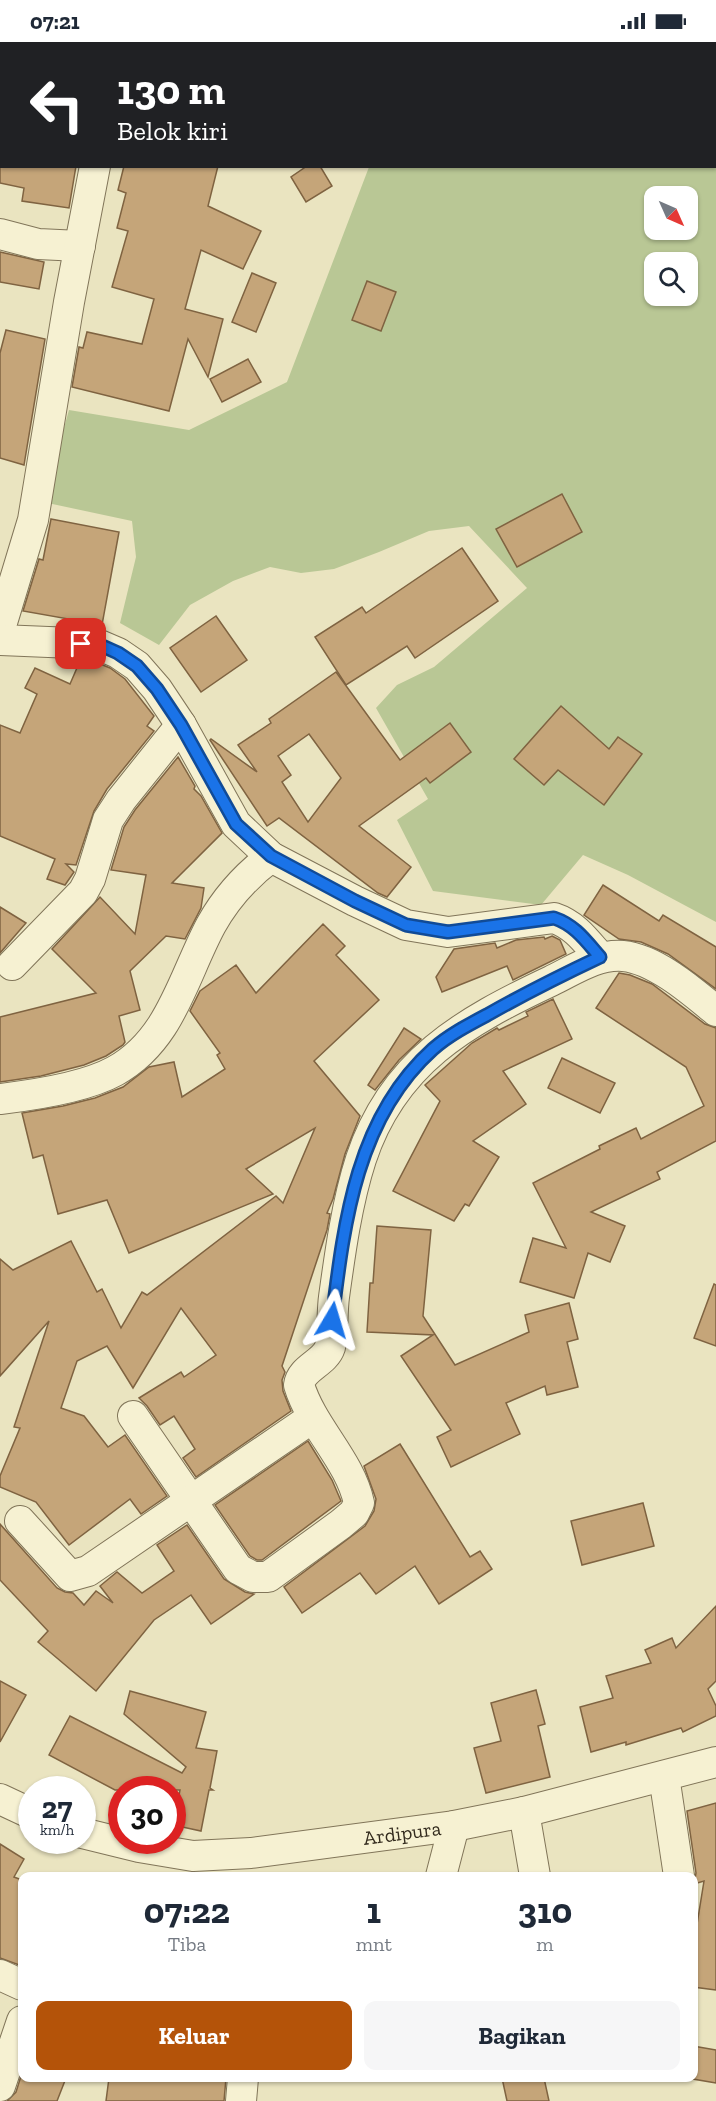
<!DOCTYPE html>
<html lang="id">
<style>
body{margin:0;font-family:"Zilla Slab",serif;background:#f6f6f7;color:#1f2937;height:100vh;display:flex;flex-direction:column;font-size:22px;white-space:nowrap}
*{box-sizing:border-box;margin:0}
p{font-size:20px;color:#747a83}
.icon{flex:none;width:33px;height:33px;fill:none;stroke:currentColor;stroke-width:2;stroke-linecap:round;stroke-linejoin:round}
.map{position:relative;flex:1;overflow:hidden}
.panel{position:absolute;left:18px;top:1830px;width:680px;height:210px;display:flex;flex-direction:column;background:#fff;border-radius:12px;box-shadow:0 2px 4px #0004}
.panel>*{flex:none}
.guide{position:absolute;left:0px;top:0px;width:717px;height:126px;box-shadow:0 2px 4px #0004;background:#202124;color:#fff;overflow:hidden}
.needle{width:39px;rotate:135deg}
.buttons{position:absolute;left:644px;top:144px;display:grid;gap:12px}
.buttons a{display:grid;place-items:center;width:54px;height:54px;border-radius:12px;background:#fff;box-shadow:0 2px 4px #0004;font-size:30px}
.speed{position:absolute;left:18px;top:1734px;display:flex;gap:12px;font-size:30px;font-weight:700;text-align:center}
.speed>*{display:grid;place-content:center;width:78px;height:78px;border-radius:50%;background:#fff;box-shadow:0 2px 4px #0004;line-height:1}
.speed small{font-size:15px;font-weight:400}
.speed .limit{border:9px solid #d22;background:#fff;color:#111}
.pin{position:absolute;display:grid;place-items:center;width:51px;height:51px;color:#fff;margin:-26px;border-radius:12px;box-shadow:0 3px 9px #0006}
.me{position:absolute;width:66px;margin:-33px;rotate:7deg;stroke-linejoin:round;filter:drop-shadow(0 0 4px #0008)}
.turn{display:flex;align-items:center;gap:21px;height:126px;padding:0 18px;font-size:27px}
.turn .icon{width:78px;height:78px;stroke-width:2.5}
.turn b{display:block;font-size:42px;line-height:51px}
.eta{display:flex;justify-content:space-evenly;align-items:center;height:102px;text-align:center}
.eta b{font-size:36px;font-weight:700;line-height:42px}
.action{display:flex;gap:12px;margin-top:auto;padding:12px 18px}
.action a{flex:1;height:69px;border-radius:12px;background:#b45309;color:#fff;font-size:24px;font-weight:700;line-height:69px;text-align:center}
.action a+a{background:#f6f6f7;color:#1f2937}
.status{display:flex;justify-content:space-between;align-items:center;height:42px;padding:0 30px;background:#fff;direction:ltr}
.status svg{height:16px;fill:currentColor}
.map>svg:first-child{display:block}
.green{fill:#b9c795;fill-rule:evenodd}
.building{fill:#c5a579;stroke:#7f6341;stroke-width:1.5;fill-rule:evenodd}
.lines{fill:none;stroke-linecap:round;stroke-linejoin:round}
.minor-casing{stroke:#817559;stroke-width:32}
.minor{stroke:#f6f1d2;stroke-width:30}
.route-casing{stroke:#114b97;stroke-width:15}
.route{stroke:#1a73e8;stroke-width:10}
.labels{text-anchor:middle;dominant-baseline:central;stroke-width:6;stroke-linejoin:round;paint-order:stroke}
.street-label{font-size:20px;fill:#322a1d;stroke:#f2edcf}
</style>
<div class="status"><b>07:21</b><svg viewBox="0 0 49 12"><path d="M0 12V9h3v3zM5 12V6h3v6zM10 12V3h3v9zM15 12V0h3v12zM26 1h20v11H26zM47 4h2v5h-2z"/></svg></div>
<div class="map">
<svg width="716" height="2059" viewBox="0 0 716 2059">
<rect width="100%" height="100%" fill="#eae4c0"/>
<!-- green -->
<path class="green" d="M 215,0 L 716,0 L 716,880 L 628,833 L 583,813 L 541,863 L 433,849 L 397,778 L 428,757 L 376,666 L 397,643 L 434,625 L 527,546 L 469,484 L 429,489 L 379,510 L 334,527 L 301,531 L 270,525 L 233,539 L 190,563 L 159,603 L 120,581 L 136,515 L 132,479 L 43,460 L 69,368 L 189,388 L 287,340 L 369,125 L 716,124 L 716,2 L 215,1 ZM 654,154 L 687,154 L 687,188 L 654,188 ZM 654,220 L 687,220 L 687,254 L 654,254 Z"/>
<!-- building -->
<g class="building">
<path d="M 0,124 L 76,124 L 69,166 L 22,159 L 24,146 L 0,141 Z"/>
<path d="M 124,124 L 218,124 L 208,164 L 261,189 L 243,227 L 201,208 L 185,267 L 223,277 L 208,335 L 188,297 L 169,369 L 72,345 L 79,305 L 83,306 L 87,290 L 142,302 L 154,257 L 112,245 L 128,189 L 117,186 L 126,151 L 118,148 Z"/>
<path d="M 307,124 L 320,124 L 332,144 L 306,160 L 291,135 Z"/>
<path d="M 0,210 L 44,220 L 39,247 L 0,240 Z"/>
<path d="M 252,231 L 276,241 L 256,290 L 232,280 Z"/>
<path d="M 367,239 L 396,250 L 381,289 L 352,278 Z"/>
<path d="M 6,288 L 45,297 L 24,423 L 0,416 L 0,311 Z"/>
<path d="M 248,317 L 261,340 L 222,360 L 210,337 Z"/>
<path d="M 562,452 L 582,490 L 517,525 L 496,487 Z"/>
<path d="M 51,477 L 119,490 L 102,583 L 23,569 L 39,517 L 43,518 Z"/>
<path d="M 462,506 L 498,559 L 415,616 L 407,604 L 346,643 L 315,595 L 362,565 L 366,571 Z"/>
<path d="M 216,574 L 247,618 L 201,650 L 170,606 Z"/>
<path d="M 80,619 L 93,619 L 110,626 L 125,637 L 154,674 L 147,684 L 154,689 L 107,747 L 94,769 L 76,823 L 66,822 L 74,830 L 65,843 L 47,837 L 55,817 L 0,794 L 0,683 L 20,691 L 37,652 L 25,646 L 35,626 L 70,642 Z"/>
<path d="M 336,630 L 400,718 L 450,681 L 471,710 L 430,741 L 426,736 L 359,784 L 411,825 L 387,855 L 378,851 L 279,776 L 267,784 L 210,698 L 211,697 L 257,730 L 238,703 L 271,681 L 269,677 ZM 309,692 L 341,736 L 308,780 L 282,740 L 291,733 L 278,714 Z"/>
<path d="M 561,664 L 609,707 L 618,695 L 642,712 L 604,763 L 558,728 L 544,743 L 514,717 Z"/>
<path d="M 178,715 L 195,744 L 194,747 L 201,754 L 222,791 L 172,841 L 204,846 L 201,866 L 185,897 L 166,894 L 130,929 L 140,968 L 119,974 L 125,1000 L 123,1003 L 106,1014 L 84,1023 L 41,1034 L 0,1040 L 0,975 L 96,951 L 52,907 L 100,855 L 135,892 L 146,833 L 111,828 L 124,785 L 135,768 Z"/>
<path d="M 603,843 L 659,879 L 663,873 L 716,905 L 716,947 L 668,912 L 641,900 L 619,897 L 584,873 Z"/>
<path d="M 0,865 L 26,881 L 0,911 Z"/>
<path d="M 323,882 L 345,904 L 336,913 L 379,958 L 314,1019 L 360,1074 L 345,1112 L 333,1157 L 327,1171 L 330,1172 L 327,1188 L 282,1324 L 285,1330 L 282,1338 L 283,1349 L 291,1369 L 196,1435 L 183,1416 L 195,1407 L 174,1374 L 160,1383 L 147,1364 L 139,1356 L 181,1330 L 184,1335 L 216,1313 L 181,1266 L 133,1346 L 107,1304 L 77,1319 L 61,1366 L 84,1374 L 108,1405 L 125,1393 L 167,1454 L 141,1472 L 130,1457 L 69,1503 L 36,1460 L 0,1445 L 0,1434 L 20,1386 L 14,1385 L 49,1279 L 0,1334 L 0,1217 L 13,1228 L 71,1199 L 97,1250 L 102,1247 L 121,1286 L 142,1250 L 147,1253 L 276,1154 L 283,1161 L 315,1086 L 246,1127 L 273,1152 L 129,1211 L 107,1158 L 58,1172 L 43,1113 L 33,1116 L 22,1071 L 63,1064 L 95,1056 L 123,1045 L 149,1025 L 174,1020 L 182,1055 L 225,1027 L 217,1013 L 220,1011 L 190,969 L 200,949 L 236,923 L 256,951 Z"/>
<path d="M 552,894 L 560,898 L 566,912 L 513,938 L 507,924 L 442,950 L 436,935 L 454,907 L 495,901 L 497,906 L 516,898 L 544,895 L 545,897 Z"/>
<path d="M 619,931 L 630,933 L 652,942 L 705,982 L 716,986 L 716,1099 L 657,1130 L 660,1137 L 591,1170 L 625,1184 L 610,1220 L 588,1211 L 574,1256 L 520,1240 L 533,1196 L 566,1206 L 533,1141 L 600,1107 L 599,1104 L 636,1086 L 641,1097 L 704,1064 L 686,1025 L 596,966 Z"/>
<path d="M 553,957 L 572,997 L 503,1029 L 526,1062 L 473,1099 L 499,1115 L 469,1164 L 465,1162 L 454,1179 L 393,1149 L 440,1059 L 425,1043 L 472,1001 L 497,986 L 499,988 L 528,974 L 526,970 Z"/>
<path d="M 404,986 L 421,997 L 399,1018 L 375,1048 L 368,1043 Z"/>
<path d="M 562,1016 L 615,1041 L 600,1071 L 548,1046 Z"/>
<path d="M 377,1184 L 431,1188 L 423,1274 L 455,1323 L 529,1290 L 525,1273 L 569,1261 L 578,1297 L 567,1300 L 578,1345 L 547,1353 L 545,1344 L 506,1361 L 520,1392 L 451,1425 L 437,1395 L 451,1388 L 401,1314 L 433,1293 L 367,1290 L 370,1241 L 373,1241 Z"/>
<path d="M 714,1242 L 716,1243 L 716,1304 L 694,1296 Z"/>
<path d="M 308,1399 L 332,1438 L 341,1459 L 262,1518 L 257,1518 L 250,1514 L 215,1463 Z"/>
<path d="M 400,1402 L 470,1515 L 480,1509 L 492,1527 L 439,1562 L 415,1524 L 376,1552 L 360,1531 L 302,1571 L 284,1545 L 365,1484 L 374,1469 L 376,1457 L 364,1424 Z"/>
<path d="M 643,1461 L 654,1504 L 582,1523 L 571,1479 Z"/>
<path d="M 0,1482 L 57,1546 L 65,1550 L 73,1551 L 84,1563 L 96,1549 L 113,1561 L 100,1544 L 117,1530 L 142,1551 L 174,1529 L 157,1503 L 187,1483 L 224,1537 L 245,1550 L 254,1552 L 211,1582 L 191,1553 L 154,1578 L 96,1649 L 38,1600 L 48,1589 L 0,1538 Z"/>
<path d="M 716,1564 L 716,1639 L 708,1647 L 716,1664 L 716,1674 L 683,1690 L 681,1686 L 626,1703 L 626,1700 L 591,1710 L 580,1665 L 613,1656 L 606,1634 L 651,1621 L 645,1608 L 672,1596 L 676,1606 Z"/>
<path d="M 0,1639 L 26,1653 L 0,1700 Z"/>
<path d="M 536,1648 L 545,1682 L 538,1684 L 550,1735 L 486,1751 L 474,1706 L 501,1699 L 491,1661 Z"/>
<path d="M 130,1649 L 206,1670 L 196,1706 L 217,1709 L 210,1746 L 213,1748 L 209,1748 L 201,1789 L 173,1783 L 180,1748 L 115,1748 L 49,1713 L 70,1674 L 182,1731 L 186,1725 L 124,1672 Z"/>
<path d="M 716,1761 L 716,1948 L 693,1945 L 693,1907 L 704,1839 L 694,1842 L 696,1831 L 687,1769 Z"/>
<path d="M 0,1802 L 24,1817 L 14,1835 L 22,1838 L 22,1924 L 0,1916 Z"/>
<path d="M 693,2004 L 716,2008 L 716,2041 L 693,2037 Z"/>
<path d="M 22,2031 L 22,2036 L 66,2036 L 57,2059 L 7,2059 L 16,2050 Z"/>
<path d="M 109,2036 L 226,2036 L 224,2059 L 106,2059 Z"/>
<path d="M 502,2036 L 544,2036 L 549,2059 L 507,2059 Z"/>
</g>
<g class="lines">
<!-- minor casing -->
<g class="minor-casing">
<g id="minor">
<path d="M 115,2 L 116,0"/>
<path d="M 0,192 L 38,202 L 80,204"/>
<path d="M 0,587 L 33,478 L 69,260 L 95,124"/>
<path d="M 0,598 L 97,602 L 118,611 L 137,624 L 157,647 L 181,683 L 236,782 L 271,815 L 355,859 L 406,883 L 448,890 L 554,876 C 575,883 586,899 600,915"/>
<path d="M 12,923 L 83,850 L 90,837 L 108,778 L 121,758 L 181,683"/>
<path d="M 0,1057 C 34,1053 86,1045 115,1029 C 171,998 183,935 211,883 C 226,856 247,833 271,815"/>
<path d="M 133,1374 L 238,1527 L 253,1535 L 268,1535 L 341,1482 L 354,1471 L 359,1461 C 350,1418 312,1386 299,1343 C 301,1326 325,1321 330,1305 C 333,1293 332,1269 334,1255 C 340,1211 347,1160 361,1117 C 393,1020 464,980 551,939 C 574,928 596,912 623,914 C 655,917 692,949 716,969"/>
<path d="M 20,1479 L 70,1534 L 88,1529 L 312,1376"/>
<path d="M 664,1734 L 679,1834"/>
<path d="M 0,1757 L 32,1772"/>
<path d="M 524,1770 L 535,1834"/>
<path id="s1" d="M 82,1791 L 139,1805 L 193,1814 L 251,1811 L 454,1784 L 524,1770 L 716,1720"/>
<path d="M 441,1834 L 454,1784"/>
<path d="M 0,1933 L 22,1943"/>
<path d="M 0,2044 L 22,1979"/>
<path d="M 241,2059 L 243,2036"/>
</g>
</g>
<!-- minor -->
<use href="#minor" class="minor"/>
</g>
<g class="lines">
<!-- route casing -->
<g class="route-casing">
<path id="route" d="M 81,602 L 98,602 L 118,611 L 137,624 L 157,647 L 181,683 L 236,782 L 271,814 L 355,859 L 406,883 L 448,890 L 554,876 C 575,883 586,899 600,915 C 562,933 524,952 487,973 C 468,983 449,993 433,1007 C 356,1076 344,1181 332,1278"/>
</g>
<!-- route -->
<use href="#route" class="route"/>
</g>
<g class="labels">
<!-- street labels -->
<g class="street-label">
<text stroke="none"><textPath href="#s1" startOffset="324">Ardipura</textPath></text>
</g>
</g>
</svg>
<div class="buttons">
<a><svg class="needle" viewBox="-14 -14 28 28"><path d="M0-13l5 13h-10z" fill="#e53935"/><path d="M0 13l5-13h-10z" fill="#747a83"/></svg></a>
<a><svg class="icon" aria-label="search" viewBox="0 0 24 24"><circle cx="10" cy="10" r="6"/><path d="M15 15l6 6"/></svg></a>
</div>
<div class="speed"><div>27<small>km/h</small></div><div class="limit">30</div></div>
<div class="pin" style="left:81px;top:602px;background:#d93025"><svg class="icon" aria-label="arrive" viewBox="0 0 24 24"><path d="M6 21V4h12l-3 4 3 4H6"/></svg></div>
<svg class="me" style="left:332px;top:1278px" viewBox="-20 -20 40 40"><path d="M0-17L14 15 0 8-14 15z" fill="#1a73e8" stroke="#fff" stroke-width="4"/></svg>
<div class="guide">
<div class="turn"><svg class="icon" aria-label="left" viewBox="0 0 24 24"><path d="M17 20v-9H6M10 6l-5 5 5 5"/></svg><div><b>130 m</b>Belok kiri</div></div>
</div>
<section class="panel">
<div class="eta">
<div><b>07:22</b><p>Tiba</p></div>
<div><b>1</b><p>mnt</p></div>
<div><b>310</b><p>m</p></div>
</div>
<div class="action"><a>Keluar</a><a>Bagikan</a></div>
</section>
</div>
